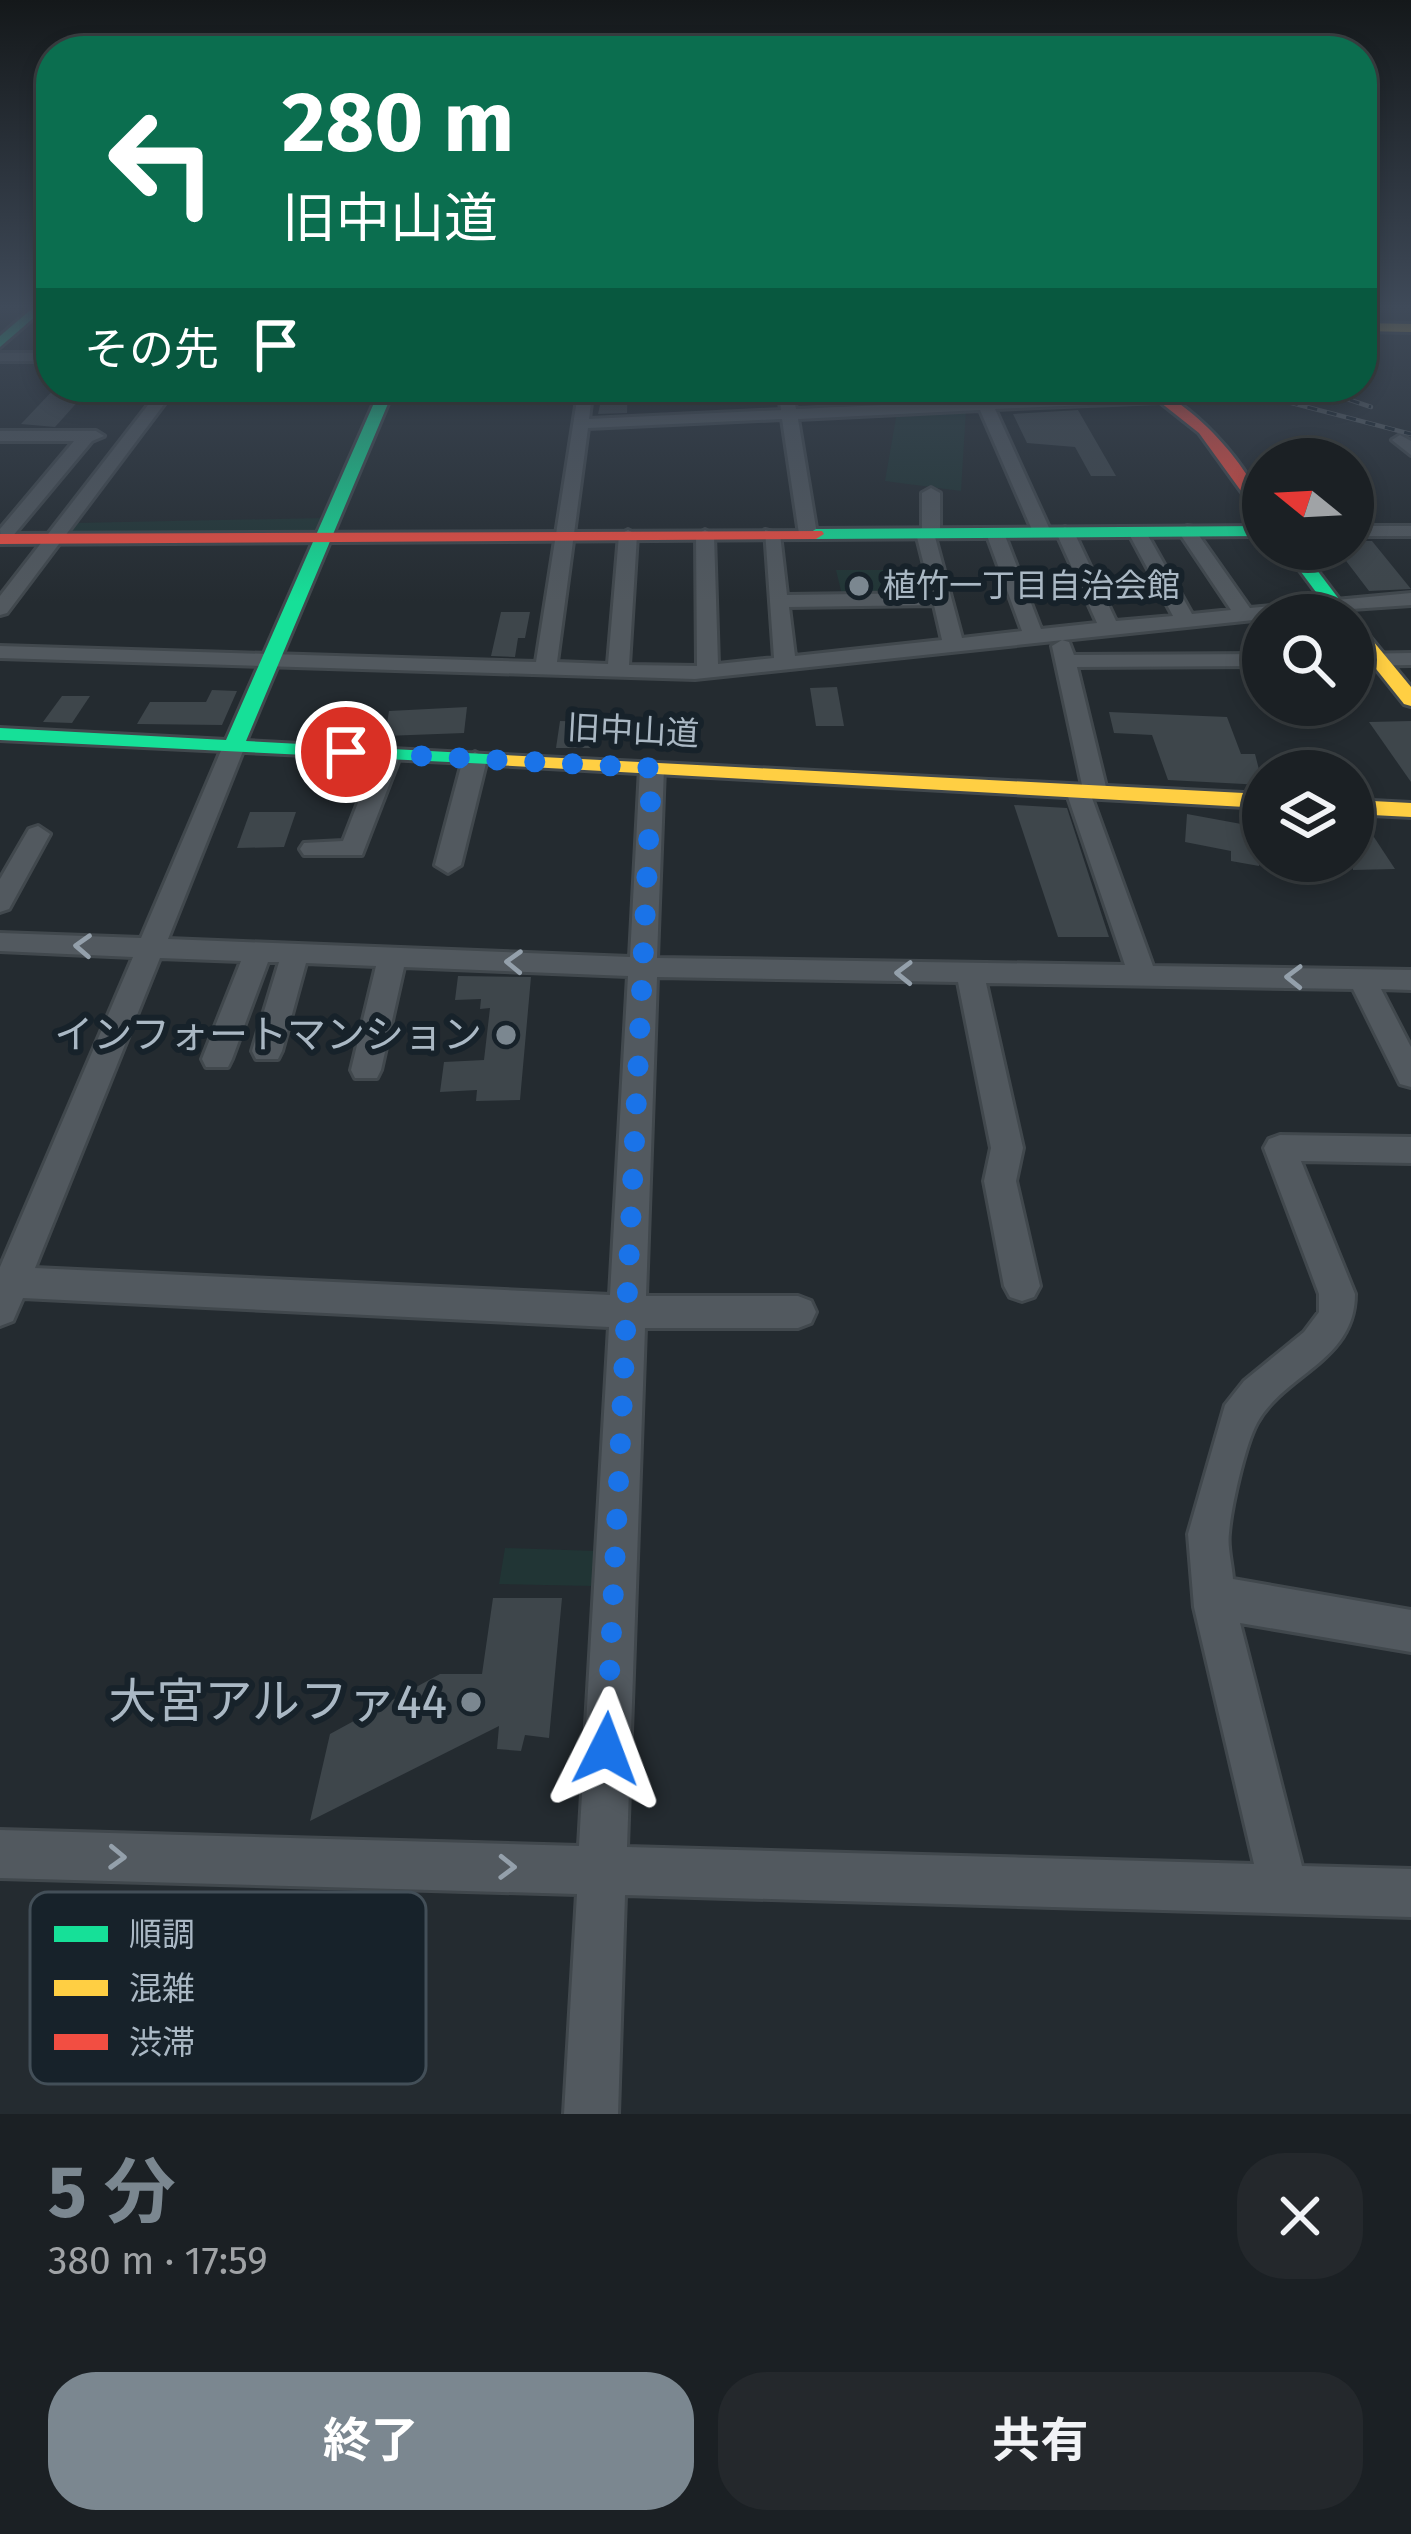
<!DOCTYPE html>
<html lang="ja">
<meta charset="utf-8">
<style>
body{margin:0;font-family:"Fira Sans","Noto Sans JP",sans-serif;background:#24282c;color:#f1f3f6;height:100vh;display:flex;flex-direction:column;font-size:45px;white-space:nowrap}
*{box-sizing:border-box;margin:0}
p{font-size:39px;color:#a0a3a6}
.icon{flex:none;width:66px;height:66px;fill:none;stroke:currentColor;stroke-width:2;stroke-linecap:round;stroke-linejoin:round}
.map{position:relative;height:2114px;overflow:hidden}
.drawer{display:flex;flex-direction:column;background:#1b2024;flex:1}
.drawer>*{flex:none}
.guide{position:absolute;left:36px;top:36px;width:1341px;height:366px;border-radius:48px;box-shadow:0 6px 18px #0003,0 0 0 3px #393e41;background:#0b6e4f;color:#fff;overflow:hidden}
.needle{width:78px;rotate:288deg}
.tools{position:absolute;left:1242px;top:438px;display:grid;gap:24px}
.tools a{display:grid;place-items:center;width:132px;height:132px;border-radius:50%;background:#1b2024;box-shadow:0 6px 18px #0003,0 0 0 3px #393e41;font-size:60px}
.pin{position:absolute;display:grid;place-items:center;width:102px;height:102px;color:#fff;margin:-51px;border:6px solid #fff;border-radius:50%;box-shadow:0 3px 12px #0007}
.me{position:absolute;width:132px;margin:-66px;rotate:3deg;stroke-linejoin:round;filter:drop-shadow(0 0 9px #0008)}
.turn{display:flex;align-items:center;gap:42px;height:252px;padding:0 48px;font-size:54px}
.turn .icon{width:156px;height:156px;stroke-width:2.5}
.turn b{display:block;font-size:84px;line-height:102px}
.then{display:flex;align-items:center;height:114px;padding:0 48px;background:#0003;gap:24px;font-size:45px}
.round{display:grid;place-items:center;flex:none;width:126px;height:126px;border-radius:48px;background:#24282c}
.head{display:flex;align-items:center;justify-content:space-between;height:204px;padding:0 48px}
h1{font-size:72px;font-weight:700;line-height:90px;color:#7b8790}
.cta{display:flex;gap:24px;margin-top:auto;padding:24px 48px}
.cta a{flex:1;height:138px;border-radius:48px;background:#7b8790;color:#fff;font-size:48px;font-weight:700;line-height:138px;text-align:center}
.cta a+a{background:#24282c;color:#f1f3f6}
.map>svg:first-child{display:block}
.green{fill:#213535}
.building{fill:#3e464b}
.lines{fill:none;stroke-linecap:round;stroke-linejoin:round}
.street-casing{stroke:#41484d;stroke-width:6}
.fast-casing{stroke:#41484d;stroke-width:6}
.slow-casing{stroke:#41484d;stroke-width:6}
.jam-casing{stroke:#41484d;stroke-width:6}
.street{fill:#52595f;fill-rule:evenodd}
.fast{fill:#16e098;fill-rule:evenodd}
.slow{fill:#ffcf43;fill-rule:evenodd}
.jam{fill:#f24e42;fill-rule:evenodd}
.rail-casing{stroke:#565d62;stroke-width:4.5}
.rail{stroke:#17222a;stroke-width:3;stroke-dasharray:10;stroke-linecap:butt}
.oneway{stroke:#94a0ab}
.route{stroke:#1a73e8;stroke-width:21;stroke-dasharray:0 37.8}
.poi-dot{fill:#7b8790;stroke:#17222a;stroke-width:4.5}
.labels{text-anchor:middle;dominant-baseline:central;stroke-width:12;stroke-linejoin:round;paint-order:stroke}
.far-poi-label{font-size:33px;fill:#aab8c4;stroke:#17222a;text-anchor:start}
.far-street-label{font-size:33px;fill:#aab8c4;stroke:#17222a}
.poi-label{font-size:39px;fill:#aab8c4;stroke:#17222a;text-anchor:end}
.near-poi-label{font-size:48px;fill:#aab8c4;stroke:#17222a;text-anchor:end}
.key{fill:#17222a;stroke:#434f58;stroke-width:3}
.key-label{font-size:33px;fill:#aab8c4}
</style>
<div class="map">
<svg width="1411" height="2114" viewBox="0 0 1411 2114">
<rect width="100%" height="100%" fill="#242b30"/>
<!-- green -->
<g class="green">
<path d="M 966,409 L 961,491 L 885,481 L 897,412 Z"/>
<path d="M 324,518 L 316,535 L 62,536 L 74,523 Z"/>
<path d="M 836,570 L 929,570 L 936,598 L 843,599 Z"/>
<path d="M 505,1548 L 596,1551 L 594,1586 L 499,1584 Z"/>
</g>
<!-- building -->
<g class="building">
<path d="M 56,387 L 91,387 L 55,427 L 21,424 Z"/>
<path d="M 604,387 L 628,387 L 627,413 L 598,414 Z"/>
<path d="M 1078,410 L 1116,476 L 1091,476 L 1075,447 L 1027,443 L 1013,414 Z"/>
<path d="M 1353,541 L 1372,541 L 1411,589 L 1369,591 L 1337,549 L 1353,549 Z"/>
<path d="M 501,612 L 530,612 L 525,638 L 518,638 L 515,657 L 491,656 Z"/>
<path d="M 837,687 L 844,726 L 816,726 L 810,688 Z"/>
<path d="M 212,690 L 237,691 L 222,725 L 137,724 L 150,702 L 206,702 Z"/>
<path d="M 62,696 L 90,696 L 72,723 L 43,722 Z"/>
<path d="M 467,707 L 464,733 L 385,736 L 389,711 Z"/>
<path d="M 1109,712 L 1227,717 L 1241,754 L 1255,754 L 1263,785 L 1168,780 L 1152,735 L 1114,733 Z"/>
<path d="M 560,721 L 601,722 L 597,748 L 556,748 Z"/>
<path d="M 1411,721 L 1411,782 L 1369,722 Z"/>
<path d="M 1014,805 L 1067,808 L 1109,937 L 1058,937 Z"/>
<path d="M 250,812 L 296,812 L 284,847 L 237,848 Z"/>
<path d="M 1187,814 L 1263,828 L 1259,866 L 1231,861 L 1231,851 L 1185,842 Z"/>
<path d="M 1353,822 L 1364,822 L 1395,869 L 1353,870 Z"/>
<path d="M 458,976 L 531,977 L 520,1100 L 476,1101 L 477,1090 L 440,1092 L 444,1062 L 484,1060 L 490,1008 L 480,1009 L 481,999 L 455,1000 Z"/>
<path d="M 493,1598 L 562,1598 L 549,1738 L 525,1735 L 521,1751 L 497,1749 L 499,1726 L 310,1821 L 330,1734 L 440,1674 L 482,1674 Z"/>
</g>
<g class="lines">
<!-- street casing -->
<g class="street-casing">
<g id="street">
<rect x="0" y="353" width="51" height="8"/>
<path d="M 162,387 L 177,387 L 7,613 L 0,615 L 0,596 Z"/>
<path d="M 579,387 L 593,387 L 589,419 L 781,410 L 778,387 L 792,387 L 796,409 L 969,401 L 965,397 L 973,392 L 988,400 L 1162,392 L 1170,397 L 1162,402 L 995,409 L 1051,532 L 1042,537 L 1033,532 L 980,410 L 798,419 L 817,534 L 808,539 L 799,534 L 782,419 L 588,428 L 557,662 L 608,664 L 619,535 L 628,530 L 637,535 L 629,665 L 697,666 L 696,535 L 705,530 L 714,535 L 718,664 L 774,658 L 765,530 L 780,534 L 787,595 L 931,593 L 916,533 L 922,528 L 922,493 L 931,488 L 940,493 L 940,533 L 935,537 L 962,638 L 1022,631 L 986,533 L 995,528 L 1004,533 L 1041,629 L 1097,623 L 1056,532 L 1065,527 L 1074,532 L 1116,621 L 1173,616 L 1128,532 L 1137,527 L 1146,532 L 1192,614 L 1231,610 L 1178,531 L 1187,526 L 1193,527 L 1250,608 L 1411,593 L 1411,605 L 1263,615 L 1263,619 L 695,679 L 0,658 L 0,646 L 536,662 ZM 934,605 L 942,640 L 795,656 L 789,607 Z"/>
<path d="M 0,431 L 96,431 L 104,436 L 92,441 L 7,543 L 1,544 L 0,529 L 74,441 L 0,441 Z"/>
<path d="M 1400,435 L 1411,441 L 1411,455 L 1392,440 Z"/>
<rect x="1353" y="526" width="58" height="10"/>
<path d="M 1062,640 L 1069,642 L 1074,655 L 1263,654 L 1263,666 L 1077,667 L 1107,791 L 1092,798 L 1153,966 L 1411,970 L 1411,990 L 1381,989 L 1411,1047 L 1411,1087 L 1400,1084 L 1353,989 L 986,983 L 1023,1148 L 1016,1181 L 1040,1286 L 1034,1297 L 1022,1301 L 1010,1297 L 1004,1286 L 984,1181 L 991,1148 L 958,982 L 657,977 L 646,1296 L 798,1296 L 811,1301 L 816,1312 L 811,1323 L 798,1328 L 645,1328 L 627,1847 L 1254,1864 L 1194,1607 L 1188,1534 L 1225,1405 L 1244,1381 L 1304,1332 L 1319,1312 L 1319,1294 L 1264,1148 L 1269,1139 L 1280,1135 L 1411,1137 L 1411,1163 L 1301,1161 L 1355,1294 C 1355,1361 1285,1373 1257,1423 C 1245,1445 1231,1507 1229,1533 C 1227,1547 1232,1564 1233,1579 L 1411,1610 L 1411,1652 L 1240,1623 L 1302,1866 L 1411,1869 L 1411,1917 L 625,1895 L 618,2114 L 564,2114 L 577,1894 L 0,1878 L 0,1830 L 579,1846 L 609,1327 L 23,1298 L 13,1321 L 0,1326 L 0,1267 L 133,957 L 0,951 L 0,933 L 141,938 L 223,746 L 234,739 L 245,746 L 168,939 L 630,957 L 640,768 L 652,761 L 664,768 L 657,958 L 1125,965 L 1066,791 L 1082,785 L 1052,646 ZM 160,958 L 241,961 L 202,1059 L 206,1067 L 228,1067 L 232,1059 L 268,962 L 279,962 L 252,1051 L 256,1059 L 278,1059 L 282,1051 L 306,963 L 376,966 L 351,1070 L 355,1078 L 377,1078 L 381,1070 L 404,967 L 628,976 L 610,1295 L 35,1268 Z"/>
<path d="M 1411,653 L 1411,665 L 1353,666 L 1353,654 Z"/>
<path d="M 389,747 L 401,754 L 362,855 L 304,855 L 300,849 L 304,843 L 343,841 L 377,754 Z"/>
<path d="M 475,752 L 487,759 L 461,865 L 448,873 L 435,865 L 463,759 Z"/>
<path d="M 38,826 L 50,834 L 9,909 L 0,912 L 0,879 L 29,829 Z"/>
</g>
</g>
<!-- fast casing -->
<g class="fast-casing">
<g id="fast">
<path d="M 34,307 L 46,307 L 0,347 L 0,336 Z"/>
<path d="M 381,387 L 395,387 L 246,741 L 503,755 L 513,761 L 510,765 L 0,740 L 0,728 L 226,740 Z"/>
<path d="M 1263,526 L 1263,536 L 816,539 L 808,534 L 816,529 Z"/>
<path d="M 1284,549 L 1301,549 L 1351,615 L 1333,615 Z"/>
</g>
</g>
<!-- slow casing -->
<g class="slow-casing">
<g id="slow">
<path d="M 1362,323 L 1411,324 L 1411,332 L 1362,331 Z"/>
<path d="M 1353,623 L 1359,624 L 1411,687 L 1411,706 L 1404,704 L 1353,640 Z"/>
<path d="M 503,755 L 1263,794 L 1263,808 L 496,765 L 493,761 Z"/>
<path d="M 1353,800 L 1411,803 L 1411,817 L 1353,814 Z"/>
</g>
</g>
<!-- jam casing -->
<g class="jam-casing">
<g id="jam">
<path d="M 1141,387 C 1180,387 1263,477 1263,515 L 1257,513 L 1199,433 Z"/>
<path d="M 822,531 L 824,534 L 816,539 L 0,544 L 0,534 Z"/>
</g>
</g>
<!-- street -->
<use href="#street" class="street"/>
<!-- fast -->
<use href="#fast" class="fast"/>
<!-- slow -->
<use href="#slow" class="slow"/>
<!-- jam -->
<use href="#jam" class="jam"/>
<!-- rail casing -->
<g class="rail-casing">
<g id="rail">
<path d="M 1230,387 L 1411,434"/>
<path d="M 1312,387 L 1371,407"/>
</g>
</g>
<!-- rail -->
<use href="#rail" class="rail"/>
</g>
<!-- one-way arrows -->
<defs><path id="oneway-chevron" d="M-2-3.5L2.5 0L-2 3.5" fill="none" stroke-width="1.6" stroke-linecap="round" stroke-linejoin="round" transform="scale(3)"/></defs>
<g class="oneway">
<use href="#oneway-chevron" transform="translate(83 946) rotate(-177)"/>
<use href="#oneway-chevron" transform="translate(514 962) rotate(-178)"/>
<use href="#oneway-chevron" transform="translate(904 973) rotate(-179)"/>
<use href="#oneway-chevron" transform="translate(1294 977) rotate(-179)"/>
<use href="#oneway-chevron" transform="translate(117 1857) rotate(2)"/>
<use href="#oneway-chevron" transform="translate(507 1867) rotate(1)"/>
</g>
<!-- sky -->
<linearGradient id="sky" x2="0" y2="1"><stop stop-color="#14181a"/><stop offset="0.51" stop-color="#3f4a59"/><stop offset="1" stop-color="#3f4a59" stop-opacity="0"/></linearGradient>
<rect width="1411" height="602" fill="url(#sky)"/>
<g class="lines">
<!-- route -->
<path class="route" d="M 346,752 L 652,768 L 606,1749"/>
</g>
<!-- markers -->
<g class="poi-dot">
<circle cx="859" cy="586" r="12"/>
<circle cx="506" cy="1035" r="12"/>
<circle cx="471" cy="1702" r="12"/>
</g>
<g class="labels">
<!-- far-poi labels -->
<g class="far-poi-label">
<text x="883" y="586">植竹一丁目自治会館</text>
</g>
<!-- far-street labels -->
<g class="far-street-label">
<text transform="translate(633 731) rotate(3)">旧中山道</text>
</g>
<!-- poi labels -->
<g class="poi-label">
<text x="482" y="1035">インフォートマンション</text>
</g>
<!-- near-poi labels -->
<g class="near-poi-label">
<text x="447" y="1702">大宮アルファ44</text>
</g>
</g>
<!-- legend -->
<rect x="30" y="1892" width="396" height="192" rx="18" class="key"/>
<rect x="54" y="1926" width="54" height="16" fill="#16e098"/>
<rect x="54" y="1980" width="54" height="16" fill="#ffcf43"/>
<rect x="54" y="2034" width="54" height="16" fill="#f24e42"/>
<g class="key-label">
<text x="129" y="1946">順調</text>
<text x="129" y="2000">混雑</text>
<text x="129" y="2054">渋滞</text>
</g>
</svg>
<div class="tools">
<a><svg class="needle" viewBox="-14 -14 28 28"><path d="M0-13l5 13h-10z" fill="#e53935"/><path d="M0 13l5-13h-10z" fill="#a0a3a6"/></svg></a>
<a><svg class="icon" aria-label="search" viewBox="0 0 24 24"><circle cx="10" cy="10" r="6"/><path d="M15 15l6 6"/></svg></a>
<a><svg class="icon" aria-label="layers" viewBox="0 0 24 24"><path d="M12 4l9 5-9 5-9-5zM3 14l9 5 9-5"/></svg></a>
</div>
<div class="pin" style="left:346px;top:752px;background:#d93025"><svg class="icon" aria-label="arrive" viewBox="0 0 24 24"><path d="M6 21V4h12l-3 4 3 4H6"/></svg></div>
<svg class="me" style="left:606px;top:1749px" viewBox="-20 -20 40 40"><path d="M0-17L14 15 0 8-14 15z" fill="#1a73e8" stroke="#fff" stroke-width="4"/></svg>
<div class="guide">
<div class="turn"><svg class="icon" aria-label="left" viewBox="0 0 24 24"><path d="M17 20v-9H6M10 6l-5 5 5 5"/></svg><div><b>280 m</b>旧中山道</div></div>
<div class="then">その先<svg class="icon" aria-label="arrive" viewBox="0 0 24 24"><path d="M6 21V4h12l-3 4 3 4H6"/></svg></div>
</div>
</div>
<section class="drawer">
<div class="head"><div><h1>5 分</h1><p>380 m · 17:59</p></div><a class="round"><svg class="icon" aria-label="close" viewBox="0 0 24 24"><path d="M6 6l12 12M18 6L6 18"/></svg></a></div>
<div class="cta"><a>終了</a><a>共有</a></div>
</section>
